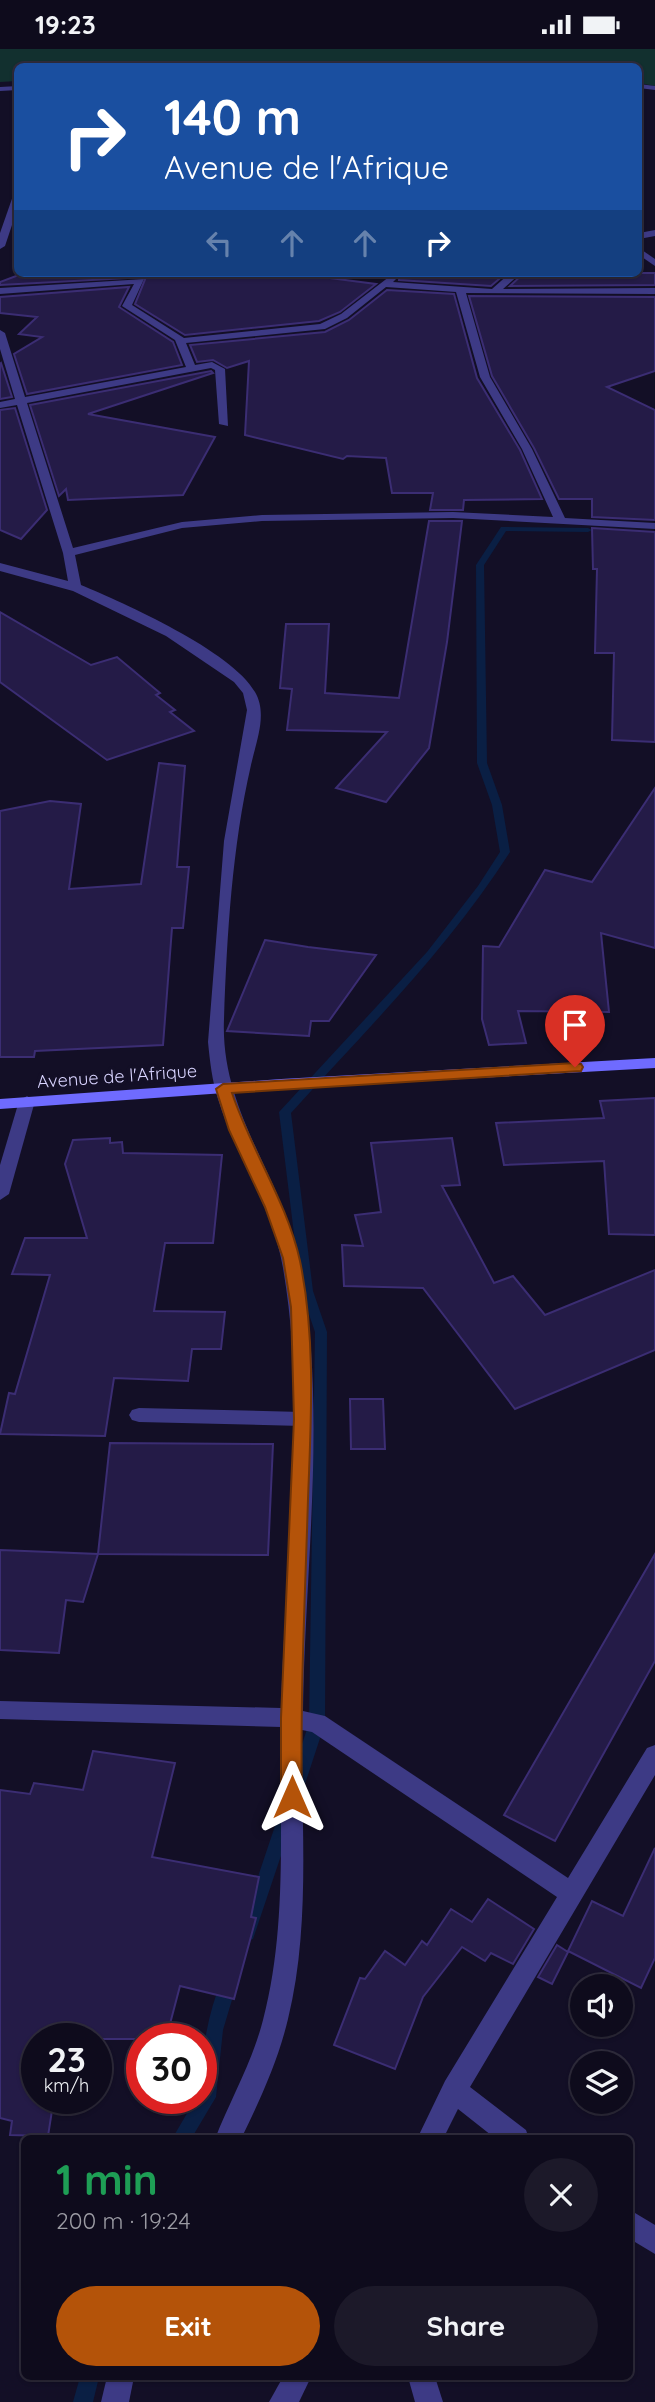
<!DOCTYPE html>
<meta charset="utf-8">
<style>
body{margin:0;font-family:Quicksand,sans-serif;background:#1c1929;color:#f1f3f6;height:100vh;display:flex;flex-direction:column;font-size:26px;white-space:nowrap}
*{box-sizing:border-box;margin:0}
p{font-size:23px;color:#9b9ba3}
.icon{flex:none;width:38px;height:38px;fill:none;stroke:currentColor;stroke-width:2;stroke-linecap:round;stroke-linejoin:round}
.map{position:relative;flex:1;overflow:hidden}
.details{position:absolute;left:21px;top:2086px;width:612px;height:245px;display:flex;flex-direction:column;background:#0e0b1c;border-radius:10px;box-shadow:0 2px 5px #0004,0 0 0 2px #2e2b3b}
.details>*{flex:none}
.guide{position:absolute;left:14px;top:14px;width:628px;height:214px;border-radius:10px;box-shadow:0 2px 5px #0004,0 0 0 2px #2e2b3b;background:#1a4fa0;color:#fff;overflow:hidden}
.buttons{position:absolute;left:570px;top:1925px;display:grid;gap:14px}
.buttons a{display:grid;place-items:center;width:63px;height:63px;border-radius:50%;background:#0e0b1c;box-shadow:0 2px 5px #0004,0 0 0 2px #2e2b3b;font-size:35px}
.speed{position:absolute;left:21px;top:1974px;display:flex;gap:14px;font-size:35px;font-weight:700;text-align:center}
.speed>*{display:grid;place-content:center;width:91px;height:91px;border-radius:50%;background:#0e0b1c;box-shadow:0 2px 5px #0004,0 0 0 2px #2e2b3b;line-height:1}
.speed small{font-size:18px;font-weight:400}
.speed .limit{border:10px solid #d22;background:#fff;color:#111}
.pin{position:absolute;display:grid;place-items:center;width:60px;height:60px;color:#fff;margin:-72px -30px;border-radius:50% 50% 50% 0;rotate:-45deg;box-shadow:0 0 7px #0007}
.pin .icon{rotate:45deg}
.me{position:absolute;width:77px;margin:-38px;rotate:0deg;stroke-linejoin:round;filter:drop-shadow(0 0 5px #0008)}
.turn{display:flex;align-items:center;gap:24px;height:147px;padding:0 35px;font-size:32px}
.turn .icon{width:91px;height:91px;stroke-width:2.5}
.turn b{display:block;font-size:49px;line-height:60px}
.lanes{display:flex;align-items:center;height:66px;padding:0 35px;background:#0003;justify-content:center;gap:35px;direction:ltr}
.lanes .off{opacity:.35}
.round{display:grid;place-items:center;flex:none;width:74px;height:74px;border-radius:37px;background:#1c1929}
.headline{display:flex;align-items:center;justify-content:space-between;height:119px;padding:0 35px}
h1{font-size:42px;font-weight:800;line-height:52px;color:#1e9e55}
.primary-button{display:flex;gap:14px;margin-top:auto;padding:14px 35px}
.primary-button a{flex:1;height:80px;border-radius:42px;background:#b45309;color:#fff;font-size:28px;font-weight:800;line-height:80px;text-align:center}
.primary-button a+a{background:#1c1929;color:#f1f3f6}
.status{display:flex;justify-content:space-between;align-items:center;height:49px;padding:0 35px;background:#0e0b1c;direction:ltr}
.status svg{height:19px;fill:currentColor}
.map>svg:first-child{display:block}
.green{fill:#12302f}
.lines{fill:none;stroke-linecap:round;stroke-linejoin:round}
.stream{fill:#0a1f44;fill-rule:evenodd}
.building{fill:#241b47;stroke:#3b2d73;stroke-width:2}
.lane{fill:#3d3a85;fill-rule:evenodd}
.street{fill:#3d3a85;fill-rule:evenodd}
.secondary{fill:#6f6bff;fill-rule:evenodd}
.route{fill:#b45309;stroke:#753606;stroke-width:2}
.labels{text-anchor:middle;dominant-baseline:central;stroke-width:7;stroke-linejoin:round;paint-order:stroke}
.street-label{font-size:18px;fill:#d9d4ff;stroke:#130f26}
</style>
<div class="status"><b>19:23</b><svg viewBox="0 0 49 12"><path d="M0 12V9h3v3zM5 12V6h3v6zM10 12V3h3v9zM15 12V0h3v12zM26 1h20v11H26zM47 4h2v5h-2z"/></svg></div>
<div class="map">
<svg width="655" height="2353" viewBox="0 0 655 2353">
<rect width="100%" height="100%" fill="#130f26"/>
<!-- green -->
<path class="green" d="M 0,0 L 655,0 L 655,37 L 639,34 L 639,18 L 18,18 L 17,32 L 0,33 Z"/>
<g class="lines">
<!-- stream -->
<g class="stream">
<path d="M 501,478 L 588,479 L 592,481 L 588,483 L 506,482 L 484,516 L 487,714 L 502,756 L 510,803 C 448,900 368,979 291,1064 L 313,1242 L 327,1283 L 325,1674 L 305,1735 L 303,1740 L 297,1742 L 291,1740 L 289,1735 L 309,1674 L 315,1283 L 301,1242 L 279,1063 L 427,903 L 478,837 L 500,803 L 492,756 L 477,714 L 476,516 Z"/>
<path d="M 286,1761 L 292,1763 L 294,1768 L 255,1884 L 253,1890 L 247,1892 L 241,1890 L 239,1884 L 278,1768 L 280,1763 Z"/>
<path d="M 229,1926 L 235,1928 L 237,1934 L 223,1981 L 216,2048 L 191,2090 L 172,2090 L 196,2049 L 201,2049 C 201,2007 206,1968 223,1928 Z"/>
<path d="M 80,2328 L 99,2328 L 93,2353 L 73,2353 Z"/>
</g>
</g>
<!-- building -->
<g class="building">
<path d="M 24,224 L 291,224 L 376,235 L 340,263 L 319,272 L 185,286 L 135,255 L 146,228 L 0,236 L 0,233 Z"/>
<path d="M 400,224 L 506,224 L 491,237 L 399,231 Z"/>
<path d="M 524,224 L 655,224 L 655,236 L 510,237 Z"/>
<path d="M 129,238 L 119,258 L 173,293 L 182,316 L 27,345 L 14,305 L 42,288 L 19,285 L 37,268 L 0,264 L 0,248 Z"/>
<path d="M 387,241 L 454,245 L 477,329 L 520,401 L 542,450 L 464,451 L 463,461 L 430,461 L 433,444 L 392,444 L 386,409 L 347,407 L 343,410 L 245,386 L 249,312 L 227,319 L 213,311 L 197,313 L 190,296 L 325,283 L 349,271 Z"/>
<path d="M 469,247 L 655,248 L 655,322 L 607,338 L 655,361 L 655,471 L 592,468 L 592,450 L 559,450 L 534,399 L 492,327 Z"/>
<path d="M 1,314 L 12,348 L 0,350 L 0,315 Z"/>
<path d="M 211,322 L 213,324 L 88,365 L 215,388 L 183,446 L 68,451 L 66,440 L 59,447 L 30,356 Z"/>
<path d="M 15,359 L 47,461 L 21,490 L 0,481 L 0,361 Z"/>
<path d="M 429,472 L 462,472 L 447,593 L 429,699 L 386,753 L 336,739 L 387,683 L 287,681 L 292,640 L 280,639 L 286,575 L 329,575 L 325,644 L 399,649 Z"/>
<path d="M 592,479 L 655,483 L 655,693 L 612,691 L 614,604 L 595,604 L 597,520 L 593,520 Z"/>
<path d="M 0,563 L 91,616 L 117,608 L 160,644 L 156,646 L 175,661 L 170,663 L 194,682 L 107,711 L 0,633 Z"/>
<path d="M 159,714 L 185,717 L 177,818 L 189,818 L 183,879 L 172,879 L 163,996 L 35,1002 L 34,1008 L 0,1008 L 0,762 L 50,752 L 81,755 L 69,840 L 141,835 Z"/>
<path d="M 655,739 L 655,899 L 601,884 L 609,963 L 518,962 L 526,994 L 489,996 L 482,970 L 483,897 L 499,898 L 545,821 L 592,833 Z"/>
<path d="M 265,891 L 308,898 L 376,906 L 329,972 L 311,972 L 309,987 L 227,982 Z"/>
<path d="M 655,1049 L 655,1186 L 609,1185 L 604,1112 L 504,1116 L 496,1074 L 604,1069 L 600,1052 Z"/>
<path d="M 110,1089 L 110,1094 L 122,1093 L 123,1104 L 222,1106 L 213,1194 L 165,1194 L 154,1262 L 225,1263 L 221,1300 L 192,1300 L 188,1332 L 114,1329 L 105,1387 L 0,1385 L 9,1344 L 15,1345 L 50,1226 L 12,1225 L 25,1189 L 87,1189 L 65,1115 L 73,1091 Z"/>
<path d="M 452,1089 L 460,1136 L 442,1137 L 494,1234 L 513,1227 L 545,1266 L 655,1221 L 655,1301 L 515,1360 L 423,1239 L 344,1237 L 342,1196 L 363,1197 L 355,1166 L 381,1163 L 371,1094 Z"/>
<path d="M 350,1350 L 383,1350 L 385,1400 L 351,1400 Z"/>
<path d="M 110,1394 L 273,1395 L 268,1506 L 98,1505 Z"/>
<path d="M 0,1501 L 98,1505 L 83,1553 L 66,1551 L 59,1604 L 0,1601 Z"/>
<path d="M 655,1505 L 655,1612 L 555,1792 L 504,1766 Z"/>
<path d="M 93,1702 L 175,1714 L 152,1808 L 259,1828 L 251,1868 L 256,1869 L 234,1950 L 180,1937 L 166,1990 L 37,1990 L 37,2049 L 54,2049 L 48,2087 L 10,2086 L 12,2072 L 0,2069 L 0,1741 L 30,1745 L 34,1734 L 83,1741 Z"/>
<path d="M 655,1799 L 655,1909 L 641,1939 L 568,1902 L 592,1852 L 623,1867 Z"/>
<path d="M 488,1850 L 534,1880 L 513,1915 L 491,1904 L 485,1912 L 462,1898 L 423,1948 L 395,2020 L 334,1996 L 360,1929 L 365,1930 L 385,1902 L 405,1916 L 422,1892 L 427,1896 L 451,1860 L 472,1873 Z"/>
<path d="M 557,1896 L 568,1903 L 552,1935 L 538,1928 Z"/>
</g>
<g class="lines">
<!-- lane -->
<path class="lane" d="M 139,1359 L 302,1363 L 309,1365 L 312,1370 L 309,1375 L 302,1377 L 139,1373 L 132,1371 L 129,1366 L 132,1361 Z"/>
<!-- street -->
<g class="street">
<path d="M 639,35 L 655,37 L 655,41 L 639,39 Z"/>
<path d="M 18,37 L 18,41 L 0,42 L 0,38 Z"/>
<path d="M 18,142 L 18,158 L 5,197 L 0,200 L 0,184 L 14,144 Z"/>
<path d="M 655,181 L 655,187 L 639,190 L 639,184 Z"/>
<path d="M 639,199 L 655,210 L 655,217 L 639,206 Z"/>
<path d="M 394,224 L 399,227 L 393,233 L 492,240 L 510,224 L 521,224 L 503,240 L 655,239 L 655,245 L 466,244 L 490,328 L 532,400 L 565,469 L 655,474 L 655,480 L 453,469 L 262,472 L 182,479 L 75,506 L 81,536 C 124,554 232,602 255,643 C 268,665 256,693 251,716 C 232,798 227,887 224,970 C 220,1065 285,1130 301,1219 C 327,1364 305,1515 303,1662 L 325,1667 L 568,1829 L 647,1699 L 655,1696 L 655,1726 L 470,2038 L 526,2081 L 529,2090 L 496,2090 L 458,2060 L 443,2090 L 417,2090 L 445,2032 L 557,1848 L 312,1683 L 302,1681 C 301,1777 311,1876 288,1970 C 278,2012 260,2051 241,2090 L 215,2090 C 231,2049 252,2014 263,1971 C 288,1876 279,1775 281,1678 L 0,1670 L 0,1652 L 281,1659 C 285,1513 308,1364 283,1219 C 273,1158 236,1108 218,1050 C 212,1031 210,1013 208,993 L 224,792 L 247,661 L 243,644 L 234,633 L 166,587 L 73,542 L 0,522 L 0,514 L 68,532 L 63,504 L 17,356 L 0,359 L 0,353 L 15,350 L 0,300 L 0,281 L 5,284 L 25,348 L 186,318 L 175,291 L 122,257 L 134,235 L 0,245 L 0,239 L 144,230 L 132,256 L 184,289 L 320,275 L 341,265 ZM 386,238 L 456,243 L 480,328 L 522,400 L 553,468 L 453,463 L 262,466 L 182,473 L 73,499 L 27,354 L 211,319 L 215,321 L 219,375 L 228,377 L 225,320 L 212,313 L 195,316 L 186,294 L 325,280 L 347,269 Z"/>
<path d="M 27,1047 L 35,1052 L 9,1145 L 0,1151 L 0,1116 L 19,1052 Z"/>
<path d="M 630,2161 L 655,2176 L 655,2205 L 630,2190 Z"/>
<path d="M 107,2328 L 134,2328 L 129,2353 L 101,2353 Z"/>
<path d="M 283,2328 L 311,2328 L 299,2353 L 269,2353 Z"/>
<path d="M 408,2328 L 435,2328 L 443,2353 L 415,2353 Z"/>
</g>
<!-- secondary -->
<path class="secondary" d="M 655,1009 L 655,1019 L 281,1040 L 0,1060 L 0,1050 L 281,1030 Z"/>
</g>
<!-- route -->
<path class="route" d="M 575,1014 L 581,1015 L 583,1018 L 581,1022 L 232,1044 C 251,1101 287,1153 300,1212 C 316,1289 311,1372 308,1450 C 305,1550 300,1649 302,1748 L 299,1755 L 292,1757 L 284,1755 L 281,1748 L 281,1669 L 294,1370 L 291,1258 L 283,1209 L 265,1158 L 229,1081 L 216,1040 L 223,1035 Z"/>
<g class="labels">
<!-- street labels -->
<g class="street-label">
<text transform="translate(117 1027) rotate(-4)">Avenue de l'Afrique</text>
</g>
</g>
</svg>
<div class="buttons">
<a><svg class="icon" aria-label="sound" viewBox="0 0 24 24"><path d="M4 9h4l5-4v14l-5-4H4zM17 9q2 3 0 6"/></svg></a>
<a><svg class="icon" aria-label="layers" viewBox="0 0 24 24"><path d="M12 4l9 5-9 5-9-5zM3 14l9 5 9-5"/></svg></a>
</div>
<div class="speed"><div>23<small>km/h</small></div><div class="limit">30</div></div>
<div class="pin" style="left:575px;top:1018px;background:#d93025"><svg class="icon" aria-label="arrive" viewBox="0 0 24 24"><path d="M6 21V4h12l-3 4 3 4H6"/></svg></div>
<svg class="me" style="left:292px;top:1748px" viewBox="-20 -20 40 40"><path d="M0-17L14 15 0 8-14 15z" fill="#b45309" stroke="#fff" stroke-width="4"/></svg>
<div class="guide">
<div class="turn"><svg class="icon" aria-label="right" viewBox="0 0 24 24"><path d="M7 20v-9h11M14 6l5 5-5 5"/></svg><div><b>140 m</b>Avenue de l'Afrique</div></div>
<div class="lanes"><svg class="icon off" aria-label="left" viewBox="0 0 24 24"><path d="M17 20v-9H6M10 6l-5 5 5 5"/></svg><svg class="icon off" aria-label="ahead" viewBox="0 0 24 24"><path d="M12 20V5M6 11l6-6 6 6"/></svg><svg class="icon off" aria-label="ahead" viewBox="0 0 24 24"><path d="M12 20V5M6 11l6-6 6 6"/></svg><svg class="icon" aria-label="right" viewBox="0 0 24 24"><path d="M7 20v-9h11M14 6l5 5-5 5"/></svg></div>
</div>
<section class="details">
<div class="headline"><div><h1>1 min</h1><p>200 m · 19:24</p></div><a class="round"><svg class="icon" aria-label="close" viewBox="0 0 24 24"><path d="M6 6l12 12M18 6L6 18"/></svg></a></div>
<div class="primary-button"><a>Exit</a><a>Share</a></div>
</section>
</div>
